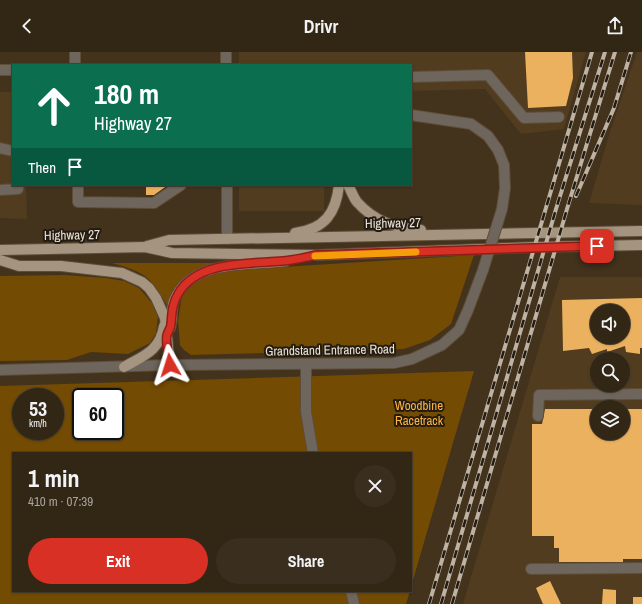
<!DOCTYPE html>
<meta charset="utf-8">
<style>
body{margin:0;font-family:"Archivo Narrow",sans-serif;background:#3a2e1e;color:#f1f3f6;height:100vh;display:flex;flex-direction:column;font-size:15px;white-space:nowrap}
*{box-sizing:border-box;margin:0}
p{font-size:13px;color:#a8a5a0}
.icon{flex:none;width:22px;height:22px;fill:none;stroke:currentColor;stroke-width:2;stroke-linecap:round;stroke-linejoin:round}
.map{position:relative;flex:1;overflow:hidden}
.sheet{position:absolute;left:12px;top:400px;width:400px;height:140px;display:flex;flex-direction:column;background:#322615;border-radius:0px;box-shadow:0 1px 3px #0004,0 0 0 1px #4d4334}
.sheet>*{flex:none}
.guide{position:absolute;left:12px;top:12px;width:400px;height:122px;border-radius:0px;box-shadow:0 1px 3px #0004,0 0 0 1px #4d4334;background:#0b6e4f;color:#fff;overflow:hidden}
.tools{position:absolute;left:590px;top:252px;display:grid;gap:8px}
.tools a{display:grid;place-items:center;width:40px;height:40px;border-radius:50%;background:#322615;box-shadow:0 1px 3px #0004,0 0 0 1px #4d4334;font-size:20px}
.speed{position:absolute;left:12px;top:336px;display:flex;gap:8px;font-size:20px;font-weight:700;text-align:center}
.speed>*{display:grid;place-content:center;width:52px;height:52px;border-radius:50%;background:#322615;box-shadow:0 1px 3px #0004,0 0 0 1px #4d4334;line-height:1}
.speed small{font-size:10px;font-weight:400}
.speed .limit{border:2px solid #111;border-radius:6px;background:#fff;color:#111}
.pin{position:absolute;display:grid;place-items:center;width:34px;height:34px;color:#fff;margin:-17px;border-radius:8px;box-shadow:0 2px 6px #0006}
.me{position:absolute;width:44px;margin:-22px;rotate:354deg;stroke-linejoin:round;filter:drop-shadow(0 0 3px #0008)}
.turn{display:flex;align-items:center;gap:14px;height:84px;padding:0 16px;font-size:18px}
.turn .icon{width:52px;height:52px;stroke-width:2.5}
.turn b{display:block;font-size:28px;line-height:34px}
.then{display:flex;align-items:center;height:38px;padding:0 16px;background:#0003;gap:8px;font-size:15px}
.round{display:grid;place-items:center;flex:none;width:42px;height:42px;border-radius:21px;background:#3a2e1e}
.overview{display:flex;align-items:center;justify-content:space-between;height:68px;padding:0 16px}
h1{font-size:24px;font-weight:700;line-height:30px}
.cta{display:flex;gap:8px;margin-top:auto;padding:8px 16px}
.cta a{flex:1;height:46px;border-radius:24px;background:#d93025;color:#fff;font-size:16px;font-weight:700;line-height:46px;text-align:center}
.cta a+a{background:#3a2e1e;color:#f1f3f6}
header{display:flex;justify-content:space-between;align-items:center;height:52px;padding:0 16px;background:#322615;font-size:18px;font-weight:700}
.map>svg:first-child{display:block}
.built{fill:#513c1f;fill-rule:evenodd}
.green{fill:#734b02;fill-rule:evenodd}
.building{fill:#ecb15e;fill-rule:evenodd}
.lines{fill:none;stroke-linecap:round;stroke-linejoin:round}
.minor-casing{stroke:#5e4e39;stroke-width:12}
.major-casing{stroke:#5e4e39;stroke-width:12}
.minor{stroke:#6e665c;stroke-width:10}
.major{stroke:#a5947f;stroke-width:10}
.rail-casing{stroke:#beb2a3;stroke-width:4}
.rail{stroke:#231c12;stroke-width:2.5;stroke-dasharray:8;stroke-linecap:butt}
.minor-bridge-casing{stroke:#5e4e39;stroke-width:12;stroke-linecap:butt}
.minor-bridge{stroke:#6e665c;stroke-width:10}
.route-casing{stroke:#8d1f18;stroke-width:10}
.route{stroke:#d93025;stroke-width:7}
.slow{stroke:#f59e0b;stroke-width:7}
.labels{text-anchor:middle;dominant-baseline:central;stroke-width:4;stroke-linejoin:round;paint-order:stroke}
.street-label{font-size:13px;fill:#ebe1d4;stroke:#231c12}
.park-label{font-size:13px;fill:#ffb442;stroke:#231c12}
</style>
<header><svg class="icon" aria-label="back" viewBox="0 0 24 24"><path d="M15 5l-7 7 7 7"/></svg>Drivr<svg class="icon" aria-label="share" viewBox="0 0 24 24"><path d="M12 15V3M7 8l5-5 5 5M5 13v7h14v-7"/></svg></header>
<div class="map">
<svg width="642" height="552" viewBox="0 0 642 552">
<rect width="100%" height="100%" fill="#43321c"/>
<!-- built -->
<g class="built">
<path d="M 239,0 L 586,0 L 564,77 L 521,82 L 485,37 L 411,39 L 411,13 L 239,13 Z"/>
<path d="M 637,0 L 642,0 L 642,153 L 589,151 L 610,80 Z"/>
<path d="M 0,40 L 13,40 L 13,133 L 26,133 L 27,167 L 0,166 Z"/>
<rect x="239" y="133" width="85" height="26"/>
<path d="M 560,225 L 642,225 L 642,552 L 463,552 ZM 597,259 L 623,259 L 623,285 L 597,285 ZM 597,307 L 623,307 L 623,333 L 597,333 ZM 597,355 L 623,355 L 623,381 L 597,381 Z"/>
</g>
<!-- green -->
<g class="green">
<path d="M 474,203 L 451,272 L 430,288 L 404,297 L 191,303 L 184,298 L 180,293 L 178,269 L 182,243 L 202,224 L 233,218 Z"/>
<path d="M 112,211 L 214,211 C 190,221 172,227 168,255 C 162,245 155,232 145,224 C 136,218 123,214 112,211 Z"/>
<path d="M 65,223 L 106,226 L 124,229 L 139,236 L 152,251 L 158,265 L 156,281 L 150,291 L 128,302 L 91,300 L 67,308 L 0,309 L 0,224 Z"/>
<path d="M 474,319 L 411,535 L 411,401 L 13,401 L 13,539 L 410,539 L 406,552 L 0,552 L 0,334 ZM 21,345 L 55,345 L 55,379 L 21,379 ZM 81,345 L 115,345 L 115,379 L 81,379 Z"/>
</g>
<!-- building -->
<g class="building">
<path d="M 525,0 L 572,0 L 573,26 L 566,54 L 528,56 Z"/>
<path d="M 146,133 L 168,133 L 154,143 L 146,143 Z"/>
<path d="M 642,246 L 642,296 L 640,296 L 640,302 L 626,300 L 625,294 L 607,300 L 607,297 L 592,302 L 589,296 L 563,299 L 562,248 ZM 597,259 L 623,259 L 623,285 L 597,285 Z"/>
<path d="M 545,357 L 597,357 L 597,381 L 623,381 L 623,357 L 642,357 L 642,507 L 623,507 L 623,510 L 559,510 L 559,496 L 554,496 L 554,484 L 532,484 L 532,372 L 542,372 Z"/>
<path d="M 550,529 L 561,552 L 543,552 L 536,536 Z"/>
<path d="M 603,537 L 616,538 L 616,552 L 602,552 Z"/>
<rect x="633" y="545" width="9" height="7"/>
</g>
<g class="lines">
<!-- minor casing -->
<g class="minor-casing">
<g id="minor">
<path d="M 75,13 L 75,0"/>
<path d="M 226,13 L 226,0"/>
<path d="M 0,18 L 13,18"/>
<path d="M 411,25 L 488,23 L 524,66 L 559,65"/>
<path d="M 411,63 L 471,72 L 488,84 L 498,98 L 504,113 L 505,136 L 502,157"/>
<path d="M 0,96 L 13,99"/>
<path d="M 78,133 L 78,150 L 154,151 L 181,133"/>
<path d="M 227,133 L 227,187"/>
<path d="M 0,138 L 18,137 L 18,133"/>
<path d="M 306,313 L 306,360 L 313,401"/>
<path d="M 0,318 L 170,313 L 394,311 L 412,307 L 442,293 L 459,278 L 468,258 L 483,218"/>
<path d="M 538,364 L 539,343 L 642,342"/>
<path d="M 531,517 L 642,516"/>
<path d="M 351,539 L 354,552"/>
</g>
</g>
<!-- major casing -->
<g class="major-casing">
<g id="major">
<path d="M 348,133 C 351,138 353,145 357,150 C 375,170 395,176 421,178"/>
<path d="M 295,181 C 325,177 336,161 339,133"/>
<path d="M 147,194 L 169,188 L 642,179"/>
<path d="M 0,198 L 145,195 L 172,201 L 317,203 L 538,195 L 642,193"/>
<path d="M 0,208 L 19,214 L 61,214 L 122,221 L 142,230 L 149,236 L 156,246 L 165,266 L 170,313"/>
<path d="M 170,276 C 173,267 171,257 174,249 C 191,206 250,214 286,209"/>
<path d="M 124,315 C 143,304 160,299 164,274"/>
</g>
</g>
<!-- minor -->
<use href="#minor" class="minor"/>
<!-- major -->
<use href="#major" class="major"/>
<!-- rail casing -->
<g class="rail-casing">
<g id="rail">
<path d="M 576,144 L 614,56 L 631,0"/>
<path d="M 429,552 L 592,0"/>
<path d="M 441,552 L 556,157 L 605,0"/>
<path d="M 452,552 L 567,157 L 615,0"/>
</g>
</g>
<!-- rail -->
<use href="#rail" class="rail"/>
<!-- minor-bridge casing -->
<g class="minor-bridge-casing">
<path id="minor-bridge" d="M 483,218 L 502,157"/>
</g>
<!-- minor-bridge -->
<use href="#minor-bridge" class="minor-bridge"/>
</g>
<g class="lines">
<!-- route casing -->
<g class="route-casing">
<path id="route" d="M 170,313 C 169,306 165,289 167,283 C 168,279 171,276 171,272 C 172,261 172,252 178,242 C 197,208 250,212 283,209 C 295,208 306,205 317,203 L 597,194"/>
</g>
<!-- route -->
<use href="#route" class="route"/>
<!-- slow -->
<path class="slow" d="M 315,204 L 416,200"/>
</g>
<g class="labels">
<!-- street labels -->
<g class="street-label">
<text transform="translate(393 171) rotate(-1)">Highway 27</text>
<text transform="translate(72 183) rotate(-1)">Highway 27</text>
<text transform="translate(330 298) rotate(-1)">Grandstand Entrance Road</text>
</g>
<!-- park labels -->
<g class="park-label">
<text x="419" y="353">Woodbine<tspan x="419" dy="15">Racetrack</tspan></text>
</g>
</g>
</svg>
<div class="tools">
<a><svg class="icon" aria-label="sound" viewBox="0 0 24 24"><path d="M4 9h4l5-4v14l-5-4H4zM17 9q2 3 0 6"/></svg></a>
<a><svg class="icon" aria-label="search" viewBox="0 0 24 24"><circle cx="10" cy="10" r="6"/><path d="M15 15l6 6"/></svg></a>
<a><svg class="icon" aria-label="layers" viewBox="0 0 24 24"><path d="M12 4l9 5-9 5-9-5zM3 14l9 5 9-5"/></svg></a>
</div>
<div class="speed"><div>53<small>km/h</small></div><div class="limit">60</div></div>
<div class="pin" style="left:597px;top:194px;background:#d93025"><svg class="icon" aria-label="arrive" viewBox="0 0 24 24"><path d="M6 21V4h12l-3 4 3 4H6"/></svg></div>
<svg class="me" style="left:170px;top:313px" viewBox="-20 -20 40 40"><path d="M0-17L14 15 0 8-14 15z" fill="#d93025" stroke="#fff" stroke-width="4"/></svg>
<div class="guide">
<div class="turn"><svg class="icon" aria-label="ahead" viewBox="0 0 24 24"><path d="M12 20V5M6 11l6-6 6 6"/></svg><div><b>180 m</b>Highway 27</div></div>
<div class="then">Then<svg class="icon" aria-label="arrive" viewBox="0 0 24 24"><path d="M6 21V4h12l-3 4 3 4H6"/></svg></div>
</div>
<section class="sheet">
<div class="overview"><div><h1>1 min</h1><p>410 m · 07:39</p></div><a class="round"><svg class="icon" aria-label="close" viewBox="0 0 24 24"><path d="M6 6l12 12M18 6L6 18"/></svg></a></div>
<div class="cta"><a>Exit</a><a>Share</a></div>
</section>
</div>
